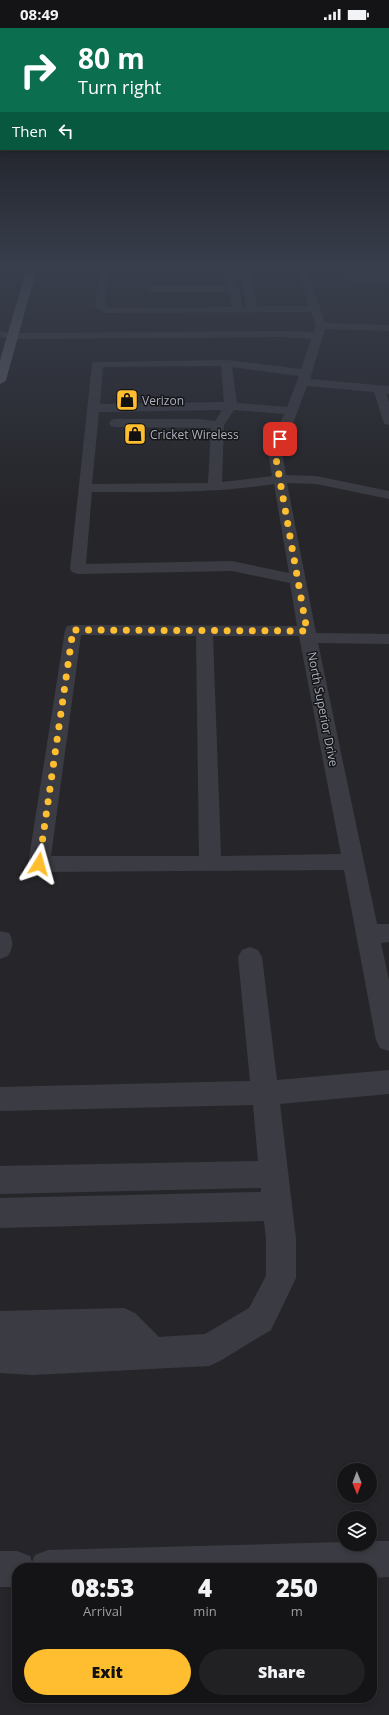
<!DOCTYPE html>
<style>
body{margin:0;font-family:"Open Sans",sans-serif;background:#212123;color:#f1f3f6;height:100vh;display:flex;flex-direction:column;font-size:15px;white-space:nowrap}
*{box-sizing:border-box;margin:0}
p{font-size:13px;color:#9d9ea1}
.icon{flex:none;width:22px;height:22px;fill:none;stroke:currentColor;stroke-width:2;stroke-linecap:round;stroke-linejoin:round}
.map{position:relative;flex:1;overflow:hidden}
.side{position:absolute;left:12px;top:1535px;width:365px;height:140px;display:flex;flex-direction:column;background:#141416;border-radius:16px;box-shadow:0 2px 6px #0003,0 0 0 1px #333335}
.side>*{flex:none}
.top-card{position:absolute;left:0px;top:0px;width:389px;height:122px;box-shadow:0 2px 6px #0003,0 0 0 1px #333335;background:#0b6e4f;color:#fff;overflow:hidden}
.needle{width:26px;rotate:179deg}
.buttons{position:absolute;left:337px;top:1435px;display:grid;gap:8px}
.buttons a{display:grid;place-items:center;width:40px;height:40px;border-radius:50%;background:#141416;box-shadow:0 2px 6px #0003,0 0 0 1px #333335;font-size:20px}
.pin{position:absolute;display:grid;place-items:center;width:34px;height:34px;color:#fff;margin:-17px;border-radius:8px;box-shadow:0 2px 6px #0006}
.me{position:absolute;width:44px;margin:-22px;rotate:8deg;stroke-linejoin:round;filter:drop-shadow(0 0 3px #0008)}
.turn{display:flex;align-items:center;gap:14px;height:84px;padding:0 12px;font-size:18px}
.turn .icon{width:52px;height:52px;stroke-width:2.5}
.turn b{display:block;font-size:28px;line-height:34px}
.then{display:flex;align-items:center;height:38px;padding:0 12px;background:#0003;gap:8px;font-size:15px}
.eta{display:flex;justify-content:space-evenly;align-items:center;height:68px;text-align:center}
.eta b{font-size:24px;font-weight:800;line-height:28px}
.primary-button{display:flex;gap:8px;margin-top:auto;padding:8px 12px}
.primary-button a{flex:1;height:46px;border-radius:24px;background:#ffbe30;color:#111;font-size:16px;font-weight:800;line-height:46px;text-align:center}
.primary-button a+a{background:#212123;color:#f1f3f6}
.status{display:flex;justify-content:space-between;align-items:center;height:28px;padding:0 20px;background:#141416;direction:ltr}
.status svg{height:11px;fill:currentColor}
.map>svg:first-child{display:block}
.built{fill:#26262a;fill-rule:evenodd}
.water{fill:#2e3943}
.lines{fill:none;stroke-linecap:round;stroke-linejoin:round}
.minor{fill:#3b3c43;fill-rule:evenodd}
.major{fill:#575962;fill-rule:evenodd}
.route{stroke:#ffbe30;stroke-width:7;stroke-dasharray:0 12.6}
.labels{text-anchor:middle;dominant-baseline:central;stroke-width:3;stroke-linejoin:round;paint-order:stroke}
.far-poi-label{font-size:12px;fill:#acb1be;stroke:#151518;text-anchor:start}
.far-street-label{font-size:12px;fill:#acb1be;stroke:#151518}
</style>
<div class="status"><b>08:49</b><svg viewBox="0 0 49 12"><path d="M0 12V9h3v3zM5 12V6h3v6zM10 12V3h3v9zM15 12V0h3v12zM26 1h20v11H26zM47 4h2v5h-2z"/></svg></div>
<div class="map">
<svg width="389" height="1687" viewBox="0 0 389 1687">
<rect width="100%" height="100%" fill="#1a1a1d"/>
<!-- built -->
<path class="built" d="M 0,240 L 389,240 L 389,1687 L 0,1687 ZM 344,1442 L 370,1442 L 370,1468 L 344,1468 ZM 344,1490 L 370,1490 L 370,1516 L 344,1516 ZM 17,1540 L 372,1540 L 372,1670 L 17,1670 Z"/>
<!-- water -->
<path class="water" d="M 360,243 L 389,244 L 389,258 L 354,257 L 350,254 L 348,247 Z"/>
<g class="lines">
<!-- minor -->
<g class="minor">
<path d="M 100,240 L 113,240 L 109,243 L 105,277 L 111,280 L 232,279 L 230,264 L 150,264 L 145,261 L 150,258 L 226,258 L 223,243 L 150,243 L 147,242 L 146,240 L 231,240 L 234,242 L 235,259 L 240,263 L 242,279 L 246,279 L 240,240 L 249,240 L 257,278 L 309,278 L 297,240 L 306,240 L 325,295 L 389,297 L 389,303 L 325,301 L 310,351 L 389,358 L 389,366 L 386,365 L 389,374 L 389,397 L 385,396 L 383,393 L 374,364 L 307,358 L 282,425 L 286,447 L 316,448 L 389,463 L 389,471 L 316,456 L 287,455 L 316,605 L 389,606 L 389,616 L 318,615 L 377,896 L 389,896 L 389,914 L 381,915 L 389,952 L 389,1023 L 380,1020 L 376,1012 L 344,842 L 39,844 L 31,842 L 28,836 L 65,602 L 67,598 L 73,597 L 297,598 L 290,555 L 232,543 L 78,546 L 72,544 L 70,541 L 92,336 L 94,334 L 226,332 L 301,341 L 311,311 L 284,309 L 13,311 L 0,309 L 0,303 L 13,305 L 284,303 L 314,304 L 316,298 L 311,284 L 105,285 L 95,278 ZM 221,338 L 224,374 L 100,376 L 103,339 ZM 232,339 L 299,348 L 287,379 L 237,375 ZM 222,382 L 215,393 L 199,391 L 115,391 L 111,392 L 109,395 L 111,398 L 115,399 L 211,400 L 208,455 L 92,456 L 99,384 ZM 234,382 L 284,386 L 268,425 L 272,448 L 222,454 L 224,397 ZM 274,456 L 289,545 L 232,533 L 86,536 L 92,464 C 153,464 213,466 274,456 ZM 81,607 L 196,608 L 199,828 L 51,828 ZM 213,608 L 299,608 L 341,826 L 221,828 Z"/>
<path d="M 0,903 L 9,905 C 14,914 13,919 8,928 L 0,931 Z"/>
<path d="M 250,919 L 258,922 L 262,929 L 277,1052 L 389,1042 L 389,1066 L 280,1076 L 296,1211 L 296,1250 L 271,1302 L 220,1333 L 209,1338 L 33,1347 L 0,1345 L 0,1283 L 124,1280 L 135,1285 L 159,1309 L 205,1306 L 249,1280 L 266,1248 L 266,1211 L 264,1193 L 0,1200 L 0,1170 L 261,1164 L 261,1160 L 0,1166 L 0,1138 L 258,1133 L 253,1077 L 0,1083 L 0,1059 L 250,1053 L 238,929 L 242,922 Z"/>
<path d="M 370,1513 L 389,1513 L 389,1549 L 372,1550 L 372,1540 L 17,1540 L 17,1559 L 0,1559 L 0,1523 L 17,1523 L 30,1528 L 32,1534 L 35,1527 L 48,1522 L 344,1514 L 344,1516 L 370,1516 Z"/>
</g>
<!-- major -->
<path class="major" d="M 27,240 L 37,240 L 6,352 L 4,354 L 0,356 L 0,332 Z"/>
</g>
<!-- sky -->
<linearGradient id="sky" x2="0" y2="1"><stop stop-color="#0e0e10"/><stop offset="0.5" stop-color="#383e4c"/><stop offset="1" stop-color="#383e4c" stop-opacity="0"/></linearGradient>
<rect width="389" height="476" fill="url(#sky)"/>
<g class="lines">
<!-- route -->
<path class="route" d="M 39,836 L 73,602 L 307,603 L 275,425 L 280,411"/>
</g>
<!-- icons -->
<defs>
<g id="shop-square" transform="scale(1.15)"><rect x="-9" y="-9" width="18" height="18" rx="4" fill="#ffbe30" stroke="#151518"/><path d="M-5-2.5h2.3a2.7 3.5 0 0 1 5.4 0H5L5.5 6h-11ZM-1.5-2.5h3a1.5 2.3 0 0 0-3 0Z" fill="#111"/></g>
</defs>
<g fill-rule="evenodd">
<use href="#shop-square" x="127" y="372"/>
<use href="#shop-square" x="135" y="406"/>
</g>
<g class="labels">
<!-- far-poi labels -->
<g class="far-poi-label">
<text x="142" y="372">Verizon</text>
<text x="150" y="406">Cricket Wireless</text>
</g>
<!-- far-street labels -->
<g class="far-street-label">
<text transform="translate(323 681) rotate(79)">North Superior Drive</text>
</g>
</g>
</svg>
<div class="buttons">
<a><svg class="needle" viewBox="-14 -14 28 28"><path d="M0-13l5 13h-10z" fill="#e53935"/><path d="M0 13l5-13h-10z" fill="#9d9ea1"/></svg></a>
<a><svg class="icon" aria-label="layers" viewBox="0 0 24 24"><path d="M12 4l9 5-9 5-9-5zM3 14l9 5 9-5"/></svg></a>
</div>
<div class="pin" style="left:280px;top:411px;background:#d93025"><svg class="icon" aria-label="arrive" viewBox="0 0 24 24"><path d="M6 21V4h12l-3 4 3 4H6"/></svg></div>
<svg class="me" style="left:39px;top:836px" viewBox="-20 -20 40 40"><path d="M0-17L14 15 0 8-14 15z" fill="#ffbe30" stroke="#fff" stroke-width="4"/></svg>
<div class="top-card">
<div class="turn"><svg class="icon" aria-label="right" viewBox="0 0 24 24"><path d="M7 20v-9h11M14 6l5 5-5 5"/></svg><div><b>80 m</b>Turn right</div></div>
<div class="then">Then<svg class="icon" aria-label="left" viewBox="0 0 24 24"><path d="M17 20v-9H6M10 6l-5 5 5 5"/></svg></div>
</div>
<section class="side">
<div class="eta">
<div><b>08:53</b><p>Arrival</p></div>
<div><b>4</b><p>min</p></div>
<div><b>250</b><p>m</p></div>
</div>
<div class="primary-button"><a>Exit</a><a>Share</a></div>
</section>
</div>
